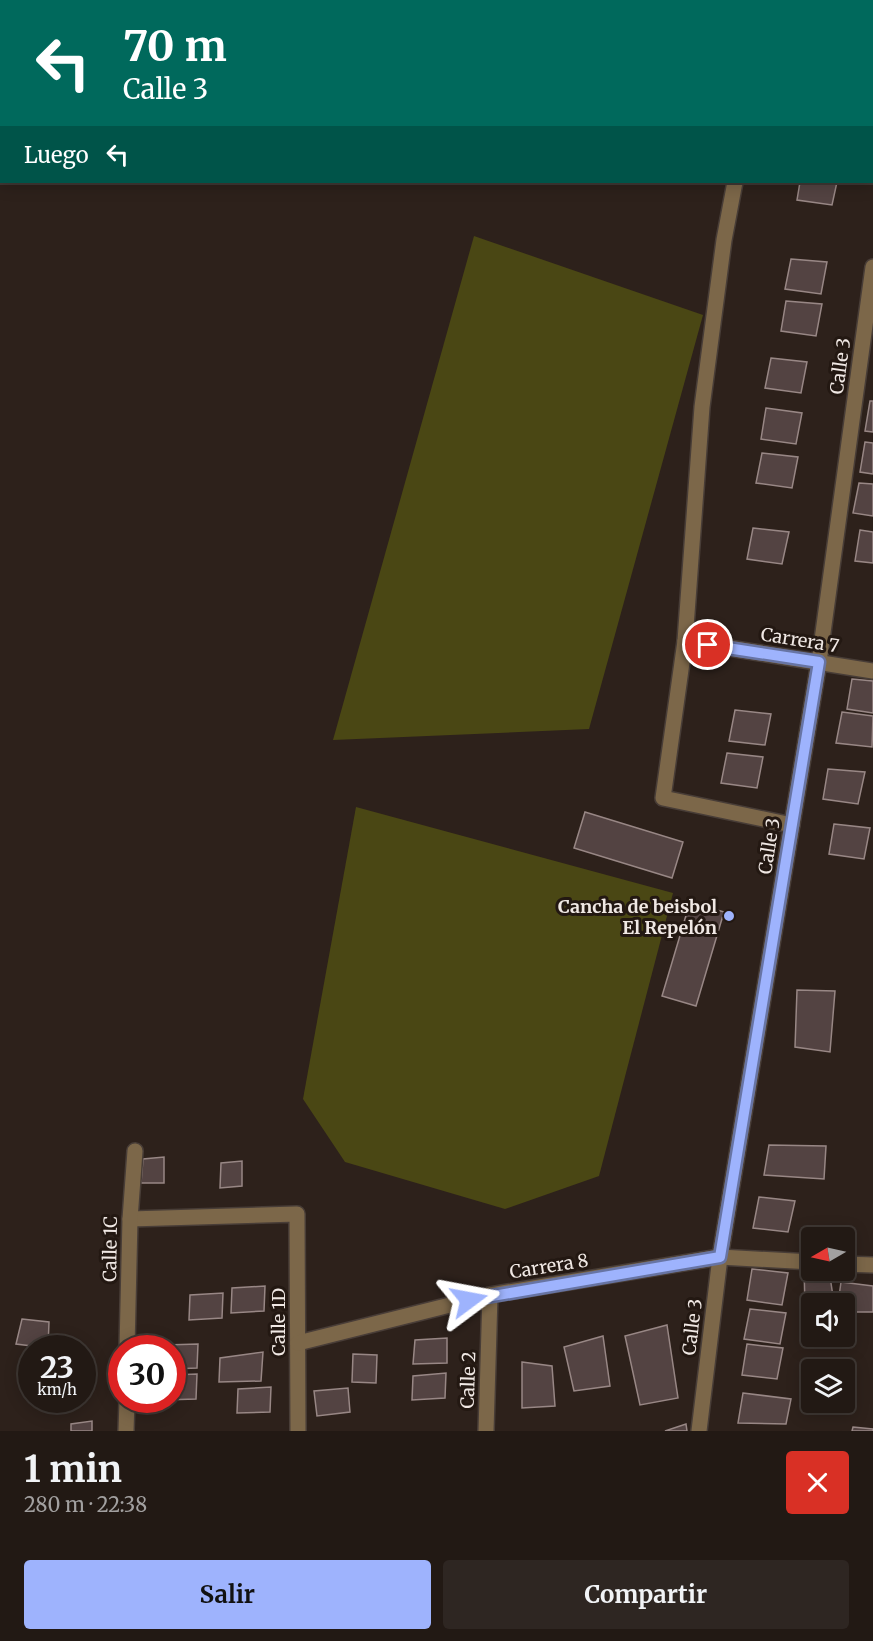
<!DOCTYPE html>
<html lang="es">
<meta charset="utf-8">
<style>
body{margin:0;font-family:Merriweather,serif;background:#2e2622;color:#f1f3f6;height:100vh;display:flex;flex-direction:column;font-size:22px;white-space:nowrap}
*{box-sizing:border-box;margin:0}
p{font-size:20px;color:#a2a0a0}
.icon{flex:none;width:33px;height:33px;fill:none;stroke:currentColor;stroke-width:2;stroke-linecap:round;stroke-linejoin:round}
.map{position:relative;height:1431px;overflow:hidden}
.panel{display:flex;flex-direction:column;background:#221914;flex:1}
.panel>*{flex:none}
.top-card{position:absolute;left:0px;top:0px;width:873px;height:183px;box-shadow:0 3px 15px #0003,0 0 0 2px #3f3834;background:#00695c;color:#fff;overflow:hidden}
.needle{width:39px;rotate:261deg}
.fabs{position:absolute;left:801px;top:1227px;display:grid;gap:12px}
.fabs a{display:grid;place-items:center;width:54px;height:54px;border-radius:6px;background:#221914;box-shadow:0 3px 15px #0003,0 0 0 2px #3f3834;font-size:30px}
.speed{position:absolute;left:18px;top:1335px;display:flex;gap:12px;font-size:30px;font-weight:700;text-align:center}
.speed>*{display:grid;place-content:center;width:78px;height:78px;border-radius:50%;background:#221914;box-shadow:0 3px 15px #0003,0 0 0 2px #3f3834;line-height:1}
.speed small{font-size:15px;font-weight:400}
.speed .limit{border:9px solid #d22;background:#fff;color:#111}
.pin{position:absolute;display:grid;place-items:center;width:51px;height:51px;color:#fff;margin:-26px;border:3px solid #fff;border-radius:50%;box-shadow:0 2px 6px #0007}
.me{position:absolute;width:66px;margin:-33px;rotate:77deg;stroke-linejoin:round;filter:drop-shadow(0 0 4px #0008)}
.turn{display:flex;align-items:center;gap:21px;height:126px;padding:0 24px;font-size:27px}
.turn .icon{width:78px;height:78px;stroke-width:2.5}
.turn b{display:block;font-size:42px;line-height:51px}
.then{display:flex;align-items:center;height:57px;padding:0 24px;background:#0003;gap:12px;font-size:22px}
.round{display:grid;place-items:center;flex:none;width:63px;height:63px;border-radius:6px;background:#2e2622}
.headline{display:flex;align-items:center;justify-content:space-between;height:102px;padding:0 24px}
h1{font-size:36px;font-weight:700;line-height:45px}
.primary-button{display:flex;gap:12px;margin-top:auto;padding:12px 24px}
.primary-button a{flex:1;height:69px;border-radius:6px;background:#9eb3fd;color:#111;font-size:24px;font-weight:700;line-height:69px;text-align:center}
.primary-button a+a{background:#2e2622;color:#f1f3f6}
.map>svg:first-child{display:block}
.green{fill:#4a4714}
.building{fill:#534342;stroke:#988785;stroke-width:1.5}
.lines{fill:none;stroke-linecap:round;stroke-linejoin:round}
.minor-casing{stroke:#483d37;stroke-width:18}
.minor{stroke:#7c6749;stroke-width:15}
.route-casing{stroke:#6774a4;stroke-width:15}
.route{stroke:#9eb3fd;stroke-width:10}
.poi-dot{fill:#9eb3fd;stroke:#231812;stroke-width:2}
.labels{text-anchor:middle;dominant-baseline:central;stroke-width:6;stroke-linejoin:round;paint-order:stroke}
.street-label{font-size:18px;fill:#f0e8e4;stroke:#231812}
.poi-label{font-size:18px;font-weight:bold;fill:#f0e8e4;stroke:#231812;text-anchor:end}
</style>
<div class="map">
<svg width="873" height="1431" viewBox="0 0 873 1431">
<rect width="100%" height="100%" fill="#2d211b"/>
<!-- green -->
<g class="green">
<path d="M 474,236 L 703,315 L 589,729 L 333,740 Z"/>
<path d="M 356,807 L 673,893 L 599,1176 L 505,1209 L 345,1162 L 303,1099 Z"/>
</g>
<!-- building -->
<g class="building">
<path d="M 800,182 L 837,182 L 832,205 L 797,200 Z"/>
<path d="M 791,259 L 827,262 L 821,294 L 785,289 Z"/>
<path d="M 786,301 L 822,304 L 816,336 L 781,331 Z"/>
<path d="M 771,358 L 807,362 L 801,393 L 765,388 Z"/>
<path d="M 870,401 L 873,401 L 873,432 L 865,431 Z"/>
<path d="M 766,408 L 802,413 L 796,444 L 761,439 Z"/>
<path d="M 865,442 L 873,443 L 873,474 L 860,472 Z"/>
<path d="M 762,453 L 798,457 L 792,488 L 756,483 Z"/>
<path d="M 859,483 L 873,484 L 873,516 L 853,513 Z"/>
<path d="M 753,528 L 789,532 L 782,564 L 747,559 Z"/>
<path d="M 860,530 L 873,532 L 873,563 L 855,561 Z"/>
<path d="M 852,679 L 873,681 L 873,713 L 847,709 Z"/>
<path d="M 735,710 L 771,714 L 765,745 L 729,741 Z"/>
<path d="M 842,712 L 873,716 L 872,747 L 836,743 Z"/>
<path d="M 727,753 L 763,757 L 757,788 L 721,783 Z"/>
<path d="M 828,769 L 865,772 L 858,804 L 823,799 Z"/>
<path d="M 585,812 L 683,842 L 672,878 L 574,848 Z"/>
<path d="M 834,824 L 870,828 L 864,859 L 829,854 Z"/>
<path d="M 690,902 L 724,912 L 696,1006 L 662,996 Z"/>
<path d="M 797,990 L 835,991 L 830,1052 L 795,1047 Z"/>
<path d="M 769,1145 L 826,1146 L 824,1179 L 764,1175 Z"/>
<path d="M 164,1157 L 164,1183 L 141,1183 L 143,1159 Z"/>
<path d="M 242,1161 L 242,1186 L 220,1188 L 221,1163 Z"/>
<path d="M 759,1197 L 795,1201 L 788,1232 L 753,1228 Z"/>
<path d="M 804,1268 L 829,1270 L 834,1303 L 805,1306 Z"/>
<path d="M 752,1269 L 788,1273 L 782,1305 L 747,1300 Z"/>
<path d="M 841,1282 L 873,1286 L 873,1312 L 844,1312 L 844,1304 L 838,1304 Z"/>
<path d="M 265,1286 L 264,1311 L 231,1313 L 232,1288 Z"/>
<path d="M 223,1293 L 222,1318 L 189,1320 L 190,1295 Z"/>
<path d="M 750,1309 L 786,1313 L 780,1344 L 744,1339 Z"/>
<path d="M 22,1319 L 49,1322 L 48,1348 L 16,1344 Z"/>
<path d="M 667,1325 L 678,1398 L 640,1405 L 625,1336 Z"/>
<path d="M 603,1336 L 610,1386 L 574,1391 L 564,1347 Z"/>
<path d="M 447,1338 L 447,1363 L 413,1364 L 415,1340 Z"/>
<path d="M 198,1344 L 197,1368 L 172,1369 L 172,1348 L 165,1348 L 165,1345 Z"/>
<path d="M 747,1344 L 783,1348 L 777,1379 L 742,1375 Z"/>
<path d="M 263,1352 L 261,1381 L 219,1382 L 220,1358 Z"/>
<path d="M 353,1354 L 377,1355 L 376,1383 L 352,1382 Z"/>
<path d="M 522,1362 L 552,1366 L 555,1406 L 522,1408 Z"/>
<path d="M 82,1373 L 87,1373 L 86,1398 L 82,1398 Z"/>
<path d="M 446,1373 L 445,1398 L 412,1400 L 413,1376 Z"/>
<path d="M 197,1374 L 196,1399 L 163,1400 L 172,1400 L 172,1375 Z"/>
<path d="M 271,1387 L 270,1412 L 237,1413 L 238,1389 Z"/>
<path d="M 348,1388 L 350,1412 L 317,1416 L 314,1391 Z"/>
<path d="M 743,1393 L 791,1399 L 786,1424 L 738,1423 Z"/>
<path d="M 92,1421 L 92,1431 L 71,1431 L 71,1424 Z"/>
<path d="M 686,1424 L 687,1431 L 665,1431 Z"/>
<path d="M 853,1427 L 873,1429 L 873,1431 L 852,1431 Z"/>
</g>
<g class="lines">
<!-- minor casing -->
<g class="minor-casing">
<g id="minor">
<path d="M 872,175 L 873,176"/>
<path d="M 735,182 L 724,240 L 702,407 L 685,641 L 663,798 L 792,825"/>
<path d="M 685,641 L 873,671"/>
<path d="M 130,1219 L 297,1214 L 298,1431"/>
<path d="M 844,1264 L 873,1265"/>
<path d="M 298,1343 L 490,1295 L 720,1257 L 812,1262"/>
<path d="M 127,1348 L 130,1219 L 135,1151"/>
<path d="M 126,1431 L 127,1400"/>
<path d="M 486,1431 L 490,1295"/>
<path d="M 699,1431 L 720,1257 L 819,662 L 873,267"/>
</g>
</g>
<!-- minor -->
<use href="#minor" class="minor"/>
</g>
<g class="lines">
<!-- route casing -->
<g class="route-casing">
<path id="route" d="M 469,1300 L 720,1257 L 819,662 L 708,645"/>
</g>
<!-- route -->
<use href="#route" class="route"/>
</g>
<!-- markers -->
<circle class="poi-dot" cx="729" cy="916" r="6"/>
<g class="labels">
<!-- street labels -->
<g class="street-label">
<text transform="translate(840 366) rotate(-82)">Calle 3</text>
<text transform="translate(800 640) rotate(9)">Carrera 7</text>
<text transform="translate(769 846) rotate(-81)">Calle 3</text>
<text transform="translate(110 1249) rotate(-89)">Calle 1C</text>
<text transform="translate(549 1266) rotate(-9)">Carrera 8</text>
<text transform="translate(278 1322) rotate(-90)">Calle 1D</text>
<text transform="translate(692 1327) rotate(-83)">Calle 3</text>
<text transform="translate(468 1380) rotate(-88)">Calle 2</text>
</g>
<!-- poi labels -->
<g class="poi-label">
<text x="717" y="906">Cancha de beisbol<tspan x="717" dy="21">El Repelón</tspan></text>
</g>
</g>
</svg>
<div class="fabs">
<a><svg class="needle" viewBox="-14 -14 28 28"><path d="M0-13l5 13h-10z" fill="#e53935"/><path d="M0 13l5-13h-10z" fill="#a2a0a0"/></svg></a>
<a><svg class="icon" aria-label="sound" viewBox="0 0 24 24"><path d="M4 9h4l5-4v14l-5-4H4zM17 9q2 3 0 6"/></svg></a>
<a><svg class="icon" aria-label="layers" viewBox="0 0 24 24"><path d="M12 4l9 5-9 5-9-5zM3 14l9 5 9-5"/></svg></a>
</div>
<div class="speed"><div>23<small>km/h</small></div><div class="limit">30</div></div>
<div class="pin" style="left:708px;top:645px;background:#d93025"><svg class="icon" aria-label="arrive" viewBox="0 0 24 24"><path d="M6 21V4h12l-3 4 3 4H6"/></svg></div>
<svg class="me" style="left:469px;top:1300px" viewBox="-20 -20 40 40"><path d="M0-17L14 15 0 8-14 15z" fill="#9eb3fd" stroke="#fff" stroke-width="4"/></svg>
<div class="top-card">
<div class="turn"><svg class="icon" aria-label="left" viewBox="0 0 24 24"><path d="M17 20v-9H6M10 6l-5 5 5 5"/></svg><div><b>70 m</b>Calle 3</div></div>
<div class="then">Luego<svg class="icon" aria-label="left" viewBox="0 0 24 24"><path d="M17 20v-9H6M10 6l-5 5 5 5"/></svg></div>
</div>
</div>
<section class="panel">
<div class="headline"><div><h1>1 min</h1><p>280 m · 22:38</p></div><a class="round" style="background:#d93025;color:#fff"><svg class="icon" aria-label="close" viewBox="0 0 24 24"><path d="M6 6l12 12M18 6L6 18"/></svg></a></div>
<div class="primary-button"><a>Salir</a><a>Compartir</a></div>
</section>
